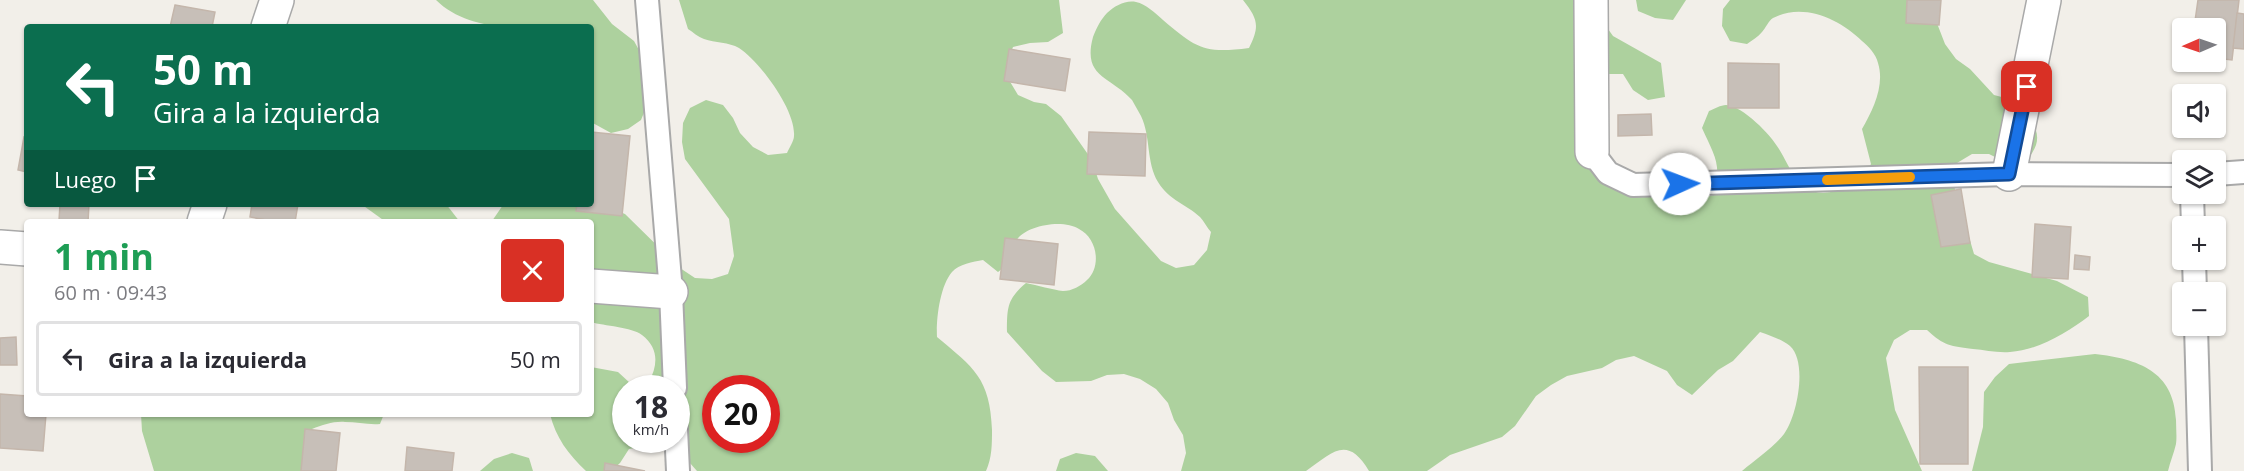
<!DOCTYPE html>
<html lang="es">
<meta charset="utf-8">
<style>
body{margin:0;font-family:"Open Sans",sans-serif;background:#f7f7f7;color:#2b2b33;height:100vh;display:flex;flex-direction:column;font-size:22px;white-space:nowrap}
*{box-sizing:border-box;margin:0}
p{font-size:20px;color:#7c7c81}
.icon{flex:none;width:33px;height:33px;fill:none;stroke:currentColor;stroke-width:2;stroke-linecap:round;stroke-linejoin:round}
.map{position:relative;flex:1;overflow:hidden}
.side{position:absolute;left:24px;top:219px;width:570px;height:198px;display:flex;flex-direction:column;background:#fff;border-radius:6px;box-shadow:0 2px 4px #0004}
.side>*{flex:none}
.top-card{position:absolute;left:24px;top:24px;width:570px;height:183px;border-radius:6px;box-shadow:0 2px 4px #0004;background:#0b6e4f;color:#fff;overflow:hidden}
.needle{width:39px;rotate:268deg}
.controls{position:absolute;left:2172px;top:18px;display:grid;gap:12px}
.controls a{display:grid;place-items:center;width:54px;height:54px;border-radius:6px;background:#fff;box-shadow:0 2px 4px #0004;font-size:30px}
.speed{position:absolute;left:612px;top:375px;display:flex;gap:12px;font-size:30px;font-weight:700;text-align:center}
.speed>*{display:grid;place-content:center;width:78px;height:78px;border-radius:50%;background:#fff;box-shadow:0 2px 4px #0004;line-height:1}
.speed small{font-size:15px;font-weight:400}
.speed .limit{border:9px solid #d22;background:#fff;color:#111}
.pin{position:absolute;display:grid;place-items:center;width:51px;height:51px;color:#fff;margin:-26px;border-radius:12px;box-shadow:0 3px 9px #0006}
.me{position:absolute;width:66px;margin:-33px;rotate:88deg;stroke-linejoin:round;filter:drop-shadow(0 0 4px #0008)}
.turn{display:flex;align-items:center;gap:21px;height:126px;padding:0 30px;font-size:27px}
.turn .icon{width:78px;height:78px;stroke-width:2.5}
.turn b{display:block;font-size:42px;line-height:51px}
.then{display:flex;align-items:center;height:57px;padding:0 30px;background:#0003;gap:12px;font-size:22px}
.round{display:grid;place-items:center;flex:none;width:63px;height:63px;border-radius:6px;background:#f7f7f7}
.head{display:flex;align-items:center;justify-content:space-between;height:102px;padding:0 30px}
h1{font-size:36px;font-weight:700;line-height:45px;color:#1e9e55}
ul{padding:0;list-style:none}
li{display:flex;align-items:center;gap:18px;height:75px;margin:0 12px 9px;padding:0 18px;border:3px solid #e1e1e2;border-radius:6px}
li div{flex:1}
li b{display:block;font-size:22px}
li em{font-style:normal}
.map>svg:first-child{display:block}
.forest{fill:#add19e;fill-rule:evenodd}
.building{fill:#c7bfb8;stroke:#c4b6ab;stroke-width:1.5}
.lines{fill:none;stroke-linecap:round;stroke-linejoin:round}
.lane-casing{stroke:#a9a9a9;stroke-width:26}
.street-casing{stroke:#a9a9a9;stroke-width:36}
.lane{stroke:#fff;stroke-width:22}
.street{stroke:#fff;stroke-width:33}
.route-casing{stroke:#114b97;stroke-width:15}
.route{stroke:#1a73e8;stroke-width:10}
.slow{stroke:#f59e0b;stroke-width:10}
</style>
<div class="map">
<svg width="2244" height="471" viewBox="0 0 2244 471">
<rect width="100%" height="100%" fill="#f2efe9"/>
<!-- forest -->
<g class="forest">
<path d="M 436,0 L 593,0 L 612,24 L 634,41 L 650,70 L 647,105 L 641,120 L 628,129 L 611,133 L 591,122 L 591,27 C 543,27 473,37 436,0 Z"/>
<path d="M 679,0 L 1059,0 L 1063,33 L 1048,42 L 1030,43 L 1013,47 L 1007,62 L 1009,80 L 1018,95 L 1034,102 L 1046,104 L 1061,116 L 1092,160 L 1098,179 L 1115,209 L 1161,261 L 1176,268 L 1194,265 L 1207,250 L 1211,232 C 1207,228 1204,221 1200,217 C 1186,204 1170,201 1158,182 C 1146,162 1151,137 1141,116 C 1138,111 1135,105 1132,100 C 1111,76 1082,78 1093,37 C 1096,29 1101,19 1107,13 C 1115,6 1125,0 1136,2 C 1146,4 1155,13 1163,20 C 1196,48 1204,54 1249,48 C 1260,26 1258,19 1243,0 L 1594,0 L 1603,22 L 1613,36 L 1661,63 L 1665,97 L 1648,100 L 1633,90 L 1623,74 L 1606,74 L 1609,156 L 1616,170 L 1652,174 L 1696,200 L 1713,195 C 1723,165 1714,155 1702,128 L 1709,111 C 1714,109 1721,105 1726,105 C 1743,106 1771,135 1779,149 C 1793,172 1800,200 1836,191 C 1856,185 1860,182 1871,164 L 1862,129 C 1873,110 1885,85 1878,63 C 1876,54 1868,46 1862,41 C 1840,19 1803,2 1773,18 C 1768,21 1766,28 1762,32 C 1758,37 1752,40 1747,44 L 1730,41 L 1722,26 L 1723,9 L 1730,0 L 1928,0 L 1945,44 L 1956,59 L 1970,69 L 1994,95 L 2021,102 C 2037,129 2047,140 2022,165 L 2005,162 L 1989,154 L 1972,154 L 1957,163 L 1952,179 L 1974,254 L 1989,262 L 2057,281 L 2088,297 L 2089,316 C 2067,333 2038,350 2010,352 C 1997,353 1985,350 1973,349 C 1951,346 1944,346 1927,330 L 1910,330 L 1894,340 L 1886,358 L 1895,410 L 1922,471 L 1742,471 C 1756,459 1773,448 1784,434 C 1797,417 1808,362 1790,346 C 1781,339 1771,336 1760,332 L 1733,361 L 1718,370 L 1692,395 L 1677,385 L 1667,371 L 1634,356 L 1616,360 L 1602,368 L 1567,376 L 1551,385 L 1536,396 L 1515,426 L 1502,437 L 1450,455 L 1427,471 L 1369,471 C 1347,434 1332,453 1306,471 L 1181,471 L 1186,453 L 1183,435 L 1174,420 L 1168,403 L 1156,389 L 1140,379 L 1124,374 L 1107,375 L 1091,381 L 1056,382 L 1042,371 L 1007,332 C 1007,308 1007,299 1026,283 C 1037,285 1053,290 1063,291 C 1072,291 1081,286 1087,280 C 1102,266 1097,238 1079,229 C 1063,219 1026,225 1016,241 C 1013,246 1014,254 1013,260 L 998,272 L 983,260 C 973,262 959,264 952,272 C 940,286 936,319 937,337 C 974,368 990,378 992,430 C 992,444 992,458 986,471 L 697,471 C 673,443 664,443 629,449 L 620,463 L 611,471 L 586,471 C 568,454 556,438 550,414 L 591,414 L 591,367 L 618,372 L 630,383 L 649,382 C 658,365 659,348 642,335 C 632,327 604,326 591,322 L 591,222 L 492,221 L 503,205 L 507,204 L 551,204 L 610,208 L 625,214 L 680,268 L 695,278 L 712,279 L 728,274 L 734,256 L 729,219 L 685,159 L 682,142 L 683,123 L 690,108 L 706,100 L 723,105 L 733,118 L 740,133 L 753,147 L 768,155 L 787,153 C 789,148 794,141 794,136 C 796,110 760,62 739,48 C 729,42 715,43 704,39 C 698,37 693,32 688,29 ZM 626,388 L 676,388 L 676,440 L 626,440 ZM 716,388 L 766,388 L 766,440 L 716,440 Z"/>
<path d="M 1636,0 L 1686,0 L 1673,20 L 1655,18 L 1638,11 Z"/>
<path d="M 361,204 L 446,204 L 460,222 L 386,222 Z"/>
<path d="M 2095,354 C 2138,359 2174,371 2176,420 C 2176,428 2177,437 2176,444 C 2174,453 2170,462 2168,471 L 1972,471 L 1983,427 L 1984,392 L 1995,377 L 2009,364 Z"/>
<path d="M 141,414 L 384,414 L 380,424 C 368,425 357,422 345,422 C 334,421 323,425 312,429 L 314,446 L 321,471 L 154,471 L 142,431 Z"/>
<path d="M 512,453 L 529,458 L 533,471 L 480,471 L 494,459 Z"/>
<path d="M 1076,453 L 1095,456 L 1108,471 L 1056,471 L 1060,459 Z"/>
</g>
<!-- building -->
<g class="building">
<path d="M 1907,0 L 1941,0 L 1939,25 L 1906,23 Z"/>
<path d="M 2198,0 L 2239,0 L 2232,60 L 2216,58 L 2216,28 L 2194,28 Z"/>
<path d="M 175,5 L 215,12 L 212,27 L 170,27 Z"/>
<path d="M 2237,13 L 2244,14 L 2244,49 L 2233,48 Z"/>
<path d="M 1009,49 L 1070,59 L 1065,91 L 1004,81 Z"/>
<path d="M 1728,63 L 1779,64 L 1779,108 L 1728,108 Z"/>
<path d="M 1651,114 L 1652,135 L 1618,136 L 1618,115 Z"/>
<path d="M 591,132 L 630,136 L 622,216 L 576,211 L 577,204 L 591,204 Z"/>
<path d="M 1089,132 L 1146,134 L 1145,176 L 1087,174 Z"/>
<path d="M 24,137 L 27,138 L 27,172 L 18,170 Z"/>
<path d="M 1961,189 L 1970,243 L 1941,247 L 1931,195 Z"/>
<path d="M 60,204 L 89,204 L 88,222 L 59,221 Z"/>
<path d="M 252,204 L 298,204 L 295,222 L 277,222 L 250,217 Z"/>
<path d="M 2035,224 L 2071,227 L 2068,279 L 2032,277 Z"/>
<path d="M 1005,238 L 1058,244 L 1054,285 L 1000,279 Z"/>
<path d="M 2075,255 L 2090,257 L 2089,270 L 2074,269 Z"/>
<path d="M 16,337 L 17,365 L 0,365 L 0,338 Z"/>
<path d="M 1919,367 L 1968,367 L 1968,464 L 1920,464 Z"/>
<path d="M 0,394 L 27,396 L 27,414 L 46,414 L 43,451 L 0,448 Z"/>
<path d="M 305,429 L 340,433 L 336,471 L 301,471 Z"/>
<path d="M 407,447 L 454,453 L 452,471 L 405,471 Z"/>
<path d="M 605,463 L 645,471 L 604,471 Z"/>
</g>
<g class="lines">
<!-- lane casing -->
<g class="lane-casing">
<g id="lane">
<path d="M 647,0 L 671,292 L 675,388"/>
<path d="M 1592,152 L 1608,173 L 1633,185 L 2009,174 L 2182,175"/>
<path d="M 2216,174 L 2244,172"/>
<path d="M 2192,194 L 2193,226"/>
<path d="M 2194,260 L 2195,292"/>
<path d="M 2196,326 L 2200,471"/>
<path d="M 676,429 L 678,471"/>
</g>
</g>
<!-- street casing -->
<g class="street-casing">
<g id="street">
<path d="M 1591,0 L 1592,152"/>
<path d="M 268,27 L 277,0"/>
<path d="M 2009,174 L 2044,0"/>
<path d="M 204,222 L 210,204"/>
<path d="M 0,247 L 27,249"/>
<path d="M 591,286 L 671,292"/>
</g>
</g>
<!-- lane -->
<use href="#lane" class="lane"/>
<!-- street -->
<use href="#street" class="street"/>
</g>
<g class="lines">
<!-- route casing -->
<g class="route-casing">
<path id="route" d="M 1680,184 L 2009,174 L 2027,87"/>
</g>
<!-- route -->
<use href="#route" class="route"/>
<!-- slow -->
<path class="slow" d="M 1827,180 L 1910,177"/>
</g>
</svg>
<div class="controls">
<a><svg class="needle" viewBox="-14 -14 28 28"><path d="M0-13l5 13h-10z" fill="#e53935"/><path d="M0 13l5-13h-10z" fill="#7c7c81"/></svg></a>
<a><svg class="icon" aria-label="sound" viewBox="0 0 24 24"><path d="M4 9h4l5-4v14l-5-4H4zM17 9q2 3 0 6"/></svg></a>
<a><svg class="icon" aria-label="layers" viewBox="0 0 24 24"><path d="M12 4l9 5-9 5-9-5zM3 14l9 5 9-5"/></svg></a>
<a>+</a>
<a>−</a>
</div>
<div class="speed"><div>18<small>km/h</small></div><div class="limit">20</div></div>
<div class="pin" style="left:2027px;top:87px;background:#d93025"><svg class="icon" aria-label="arrive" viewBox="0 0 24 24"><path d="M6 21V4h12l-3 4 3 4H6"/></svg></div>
<svg class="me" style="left:1680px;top:184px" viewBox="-20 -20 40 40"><circle r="19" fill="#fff"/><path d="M0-13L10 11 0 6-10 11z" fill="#1a73e8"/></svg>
<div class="top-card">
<div class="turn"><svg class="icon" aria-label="left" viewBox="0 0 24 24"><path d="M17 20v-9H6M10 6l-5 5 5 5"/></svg><div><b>50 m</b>Gira a la izquierda</div></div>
<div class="then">Luego<svg class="icon" aria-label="arrive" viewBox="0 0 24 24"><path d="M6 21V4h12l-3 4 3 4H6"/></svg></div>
</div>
<section class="side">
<div class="head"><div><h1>1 min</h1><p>60 m · 09:43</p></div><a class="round" style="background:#d93025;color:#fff"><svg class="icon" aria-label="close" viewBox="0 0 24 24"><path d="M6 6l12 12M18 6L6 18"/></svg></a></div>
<ul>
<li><svg class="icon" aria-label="left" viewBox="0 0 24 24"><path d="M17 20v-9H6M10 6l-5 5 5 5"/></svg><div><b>Gira a la izquierda</b></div><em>50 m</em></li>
</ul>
</section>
</div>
